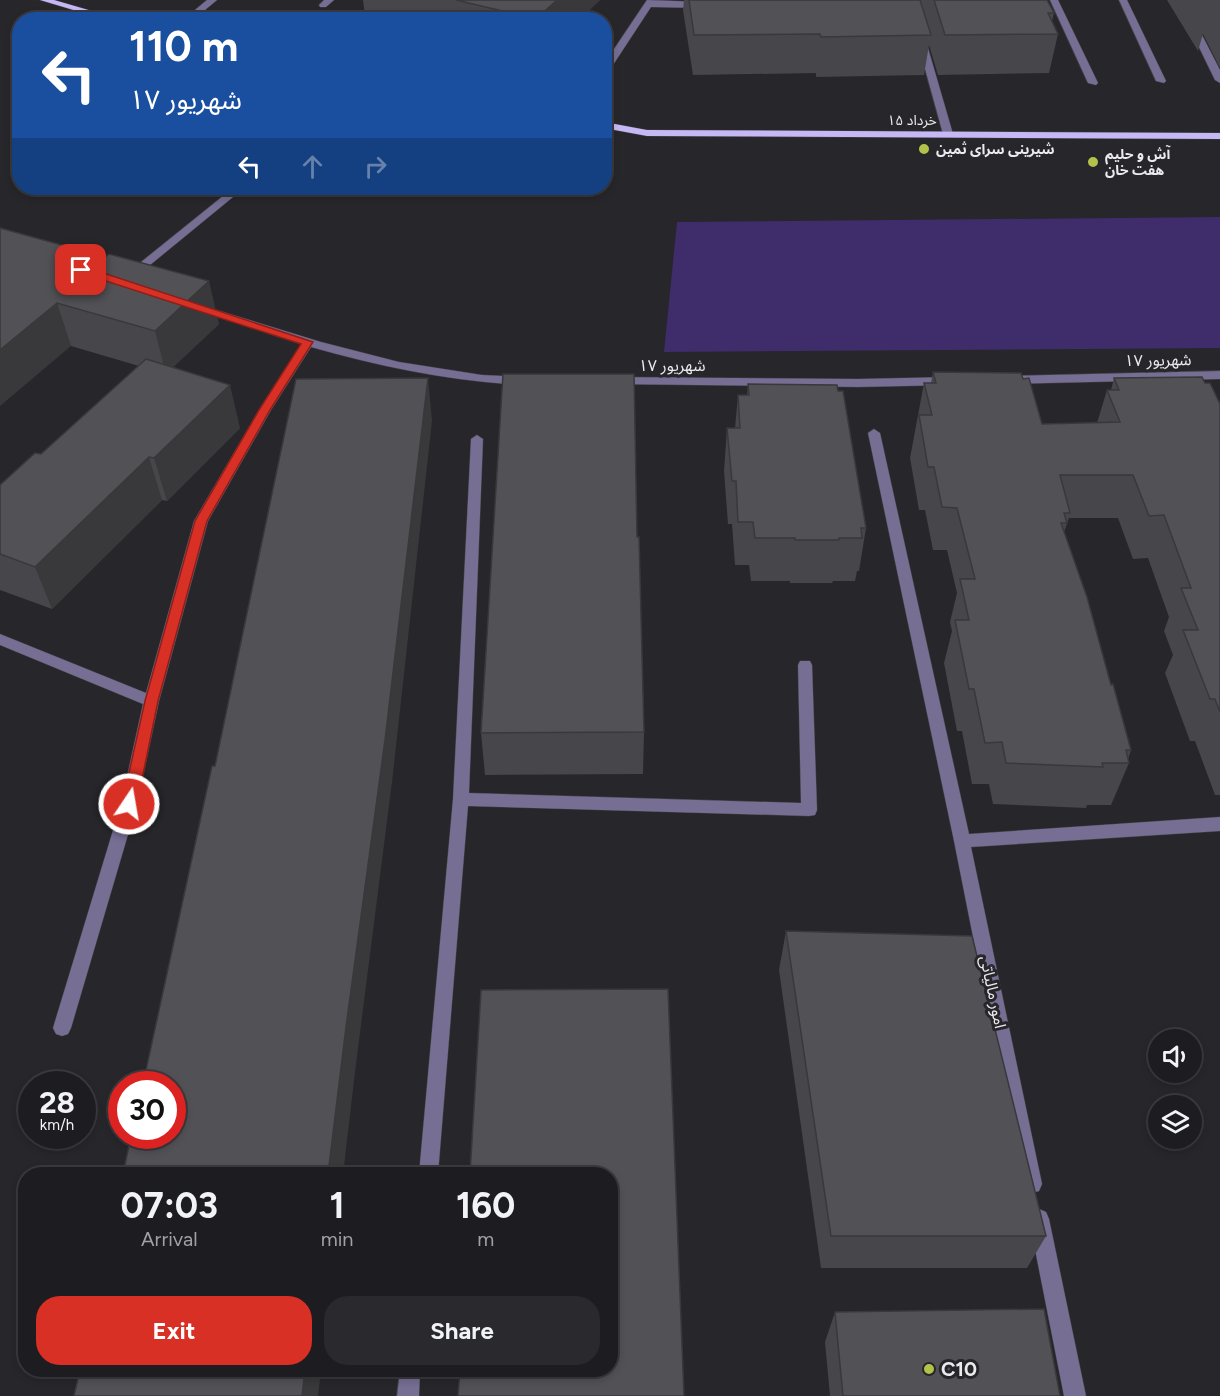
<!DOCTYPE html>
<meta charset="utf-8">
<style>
body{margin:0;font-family:Figtree,"Noto Sans Arabic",sans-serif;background:#2a292d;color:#f1f3f6;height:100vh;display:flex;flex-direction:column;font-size:22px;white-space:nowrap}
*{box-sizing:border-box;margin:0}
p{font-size:20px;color:#a0a1a5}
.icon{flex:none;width:33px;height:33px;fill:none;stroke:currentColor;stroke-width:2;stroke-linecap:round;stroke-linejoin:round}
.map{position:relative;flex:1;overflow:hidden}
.drawer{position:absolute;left:18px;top:1167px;width:600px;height:210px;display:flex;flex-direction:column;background:#1d1c20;border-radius:24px;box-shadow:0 3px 9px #0003,0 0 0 2px #3b3a3e}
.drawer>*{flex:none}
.top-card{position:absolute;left:12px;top:12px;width:600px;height:183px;border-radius:24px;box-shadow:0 3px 9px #0003,0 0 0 2px #3b3a3e;background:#1a4fa0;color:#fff;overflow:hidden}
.tools{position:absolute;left:1148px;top:1029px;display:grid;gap:12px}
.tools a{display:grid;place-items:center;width:54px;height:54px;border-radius:50%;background:#1d1c20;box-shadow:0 3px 9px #0003,0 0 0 2px #3b3a3e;font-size:30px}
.speed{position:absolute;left:18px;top:1071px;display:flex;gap:12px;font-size:30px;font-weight:700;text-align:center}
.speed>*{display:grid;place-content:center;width:78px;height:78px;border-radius:50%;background:#1d1c20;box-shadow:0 3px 9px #0003,0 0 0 2px #3b3a3e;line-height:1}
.speed small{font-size:15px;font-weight:400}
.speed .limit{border:9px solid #d22;background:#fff;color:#111}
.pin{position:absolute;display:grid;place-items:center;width:51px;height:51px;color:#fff;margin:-26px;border-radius:12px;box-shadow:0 3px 9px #0006}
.me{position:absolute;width:66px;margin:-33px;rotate:12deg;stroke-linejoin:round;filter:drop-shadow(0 0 4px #0008)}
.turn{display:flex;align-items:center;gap:21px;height:126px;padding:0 18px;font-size:27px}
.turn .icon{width:78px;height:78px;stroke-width:2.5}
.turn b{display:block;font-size:42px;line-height:51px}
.lanes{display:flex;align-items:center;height:57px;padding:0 18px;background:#0003;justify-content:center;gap:30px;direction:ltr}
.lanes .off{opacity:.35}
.eta{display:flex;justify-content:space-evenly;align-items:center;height:102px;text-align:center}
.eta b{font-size:36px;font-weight:700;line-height:42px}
.button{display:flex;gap:12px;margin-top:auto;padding:12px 18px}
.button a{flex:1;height:69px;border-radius:24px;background:#d93025;color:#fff;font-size:24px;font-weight:700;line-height:69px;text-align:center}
.button a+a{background:#2a292d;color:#f1f3f6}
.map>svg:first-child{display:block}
.green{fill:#3f2c6a}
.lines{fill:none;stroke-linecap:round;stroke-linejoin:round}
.minor-casing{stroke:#424145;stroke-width:1}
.major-casing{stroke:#424145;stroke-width:1}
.minor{fill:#766e93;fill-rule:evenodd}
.major{fill:#c6b8f5;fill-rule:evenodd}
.wall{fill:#47464a}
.shaded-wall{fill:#39393c}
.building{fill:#525156;stroke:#39393c;stroke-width:1.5}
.route{fill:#d93025;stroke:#8d1f18;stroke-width:1.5}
.poi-dot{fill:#b5c249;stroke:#27262a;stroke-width:2}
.labels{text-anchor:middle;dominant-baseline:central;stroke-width:6;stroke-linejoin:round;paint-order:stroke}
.far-street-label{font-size:14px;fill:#ebeaed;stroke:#27262a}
.far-poi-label{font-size:14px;font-weight:bold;fill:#ebeaed;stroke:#27262a;text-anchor:start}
.street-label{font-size:16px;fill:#ebeaed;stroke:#27262a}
.near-poi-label{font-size:20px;font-weight:bold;fill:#ebeaed;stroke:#27262a;text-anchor:start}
</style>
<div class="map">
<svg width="1220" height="1396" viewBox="0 0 1220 1396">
<rect width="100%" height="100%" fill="#27262a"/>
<!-- green -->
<path class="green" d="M 1220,217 L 1220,348 L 664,352 L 677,222 Z"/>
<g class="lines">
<!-- minor casing -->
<g class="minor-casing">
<g id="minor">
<path d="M 207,0 L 217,0 L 193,20 L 183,20 Z"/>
<path d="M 324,0 L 334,0 L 326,7 L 320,7 L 319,5 Z"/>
<path d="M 647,0 L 703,2 L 707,5 L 703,8 L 651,7 L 609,71 L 604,71 L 604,64 Z"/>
<path d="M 906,0 L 914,0 L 953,134 L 952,136 L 943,134 Z"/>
<path d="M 1050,0 L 1058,0 L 1098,83 L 1096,85 L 1088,83 Z"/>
<path d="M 1119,0 L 1127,0 L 1166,81 L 1164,83 L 1156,81 Z"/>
<path d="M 1176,0 L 1184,0 L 1220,70 L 1220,83 L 1215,80 Z"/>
<path d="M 233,188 L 244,188 L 133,279 L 125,279 L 125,275 Z"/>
<path d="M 197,304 L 321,342 L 399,362 L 482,375 L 523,377 L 529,381 L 523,385 C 450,381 381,367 311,347 L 271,410 L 208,521 L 159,701 L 137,804 L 71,1028 L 68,1034 L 62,1036 L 56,1034 L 53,1028 L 121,804 L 143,704 L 0,645 L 0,634 L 146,693 L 194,521 L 259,410 L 301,344 L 193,309 L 193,305 Z"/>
<path d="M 1220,371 L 1220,379 L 1009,384 L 1003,380 L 1009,376 Z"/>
<path d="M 613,377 L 858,379 L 952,377 L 958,381 L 952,385 L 858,387 L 609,384 L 609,378 Z"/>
<path d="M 874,429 L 880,433 L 969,834 L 1220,817 L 1220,831 L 971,847 L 1042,1184 L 1039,1191 L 1032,1193 L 1025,1191 L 1022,1184 L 954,841 L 868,433 Z"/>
<path d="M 477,435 L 483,439 L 469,793 L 801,803 L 798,665 L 800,661 L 810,661 L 812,665 L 817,810 L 815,815 L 809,816 L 468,806 L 438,1174 L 419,1174 L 453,799 L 471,439 Z"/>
<path d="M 1039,1209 L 1046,1212 L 1049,1219 L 1086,1396 L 1064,1396 L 1029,1219 L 1032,1212 Z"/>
<path d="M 400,1370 L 420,1370 L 419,1396 L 397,1396 Z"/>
</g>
</g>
<!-- major casing -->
<g class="major-casing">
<g id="major">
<path d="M 40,0 L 54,0 L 123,20 L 107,20 Z"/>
<path d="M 604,122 L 647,130 L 1220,133 L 1220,139 L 647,136 L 604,128 Z"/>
</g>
</g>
<!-- minor -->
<use href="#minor" class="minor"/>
<!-- major -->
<use href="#major" class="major"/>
</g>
<!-- wall -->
<g class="wall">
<path d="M 363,0 L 600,0 L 579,20 L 380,20 L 365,16 Z"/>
<path d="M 684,0 L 1047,0 L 1054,13 L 1052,21 L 1058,34 L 1049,73 L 938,75 L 929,45 L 924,75 L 816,77 L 816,73 L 693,75 L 683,10 Z"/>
<path d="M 1167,0 L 1220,0 L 1220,68 L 1203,34 L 1198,51 Z"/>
<path d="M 0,228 L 219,324 L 173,367 L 240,428 L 167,501 L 162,500 L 52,609 L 0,590 L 0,485 L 41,454 L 139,366 L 71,346 Z"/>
<path d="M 933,372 L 1042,424 L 1097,423 L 1107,390 L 1111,390 L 1114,378 L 1205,383 L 1220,404 L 1220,795 L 1215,795 L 1195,741 L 1190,741 L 1165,673 L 1173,655 L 1164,631 L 1169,617 L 1148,558 L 1133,559 L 1118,518 L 1069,518 L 1064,532 L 1131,750 L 1128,759 L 1129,763 L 1111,805 L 1087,805 L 1086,808 L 993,804 L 989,784 L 972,784 L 962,731 L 957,731 L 944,663 L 952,631 L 950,622 L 957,593 L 947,550 L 933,550 L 925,510 L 919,510 L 910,458 L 924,383 L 931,383 Z"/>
<path d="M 748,384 L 838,391 L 866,528 L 859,571 L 857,571 L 855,581 L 833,581 L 832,583 L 790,583 L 790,581 L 751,581 L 749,565 L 735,565 L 732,524 L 728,524 L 724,471 L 727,428 L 735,428 L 738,395 L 747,395 Z"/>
<path d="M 637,537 L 644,732 L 643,774 L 485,775 L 481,733 Z"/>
<path d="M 786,931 L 1046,1236 L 1027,1268 L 821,1268 L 779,970 Z"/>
<path d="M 835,1312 L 1060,1396 L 830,1396 L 825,1342 Z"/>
</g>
<!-- shaded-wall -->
<g class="shaded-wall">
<path d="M 557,0 L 600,0 L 579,20 L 536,20 Z"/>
<path d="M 209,281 L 219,324 L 166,374 L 155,331 Z"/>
<path d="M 57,303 L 71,346 L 0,406 L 0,350 Z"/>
<path d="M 428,378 L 432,421 L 392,782 L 356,1064 L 343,1174 L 328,1174 L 346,1027 Z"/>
<path d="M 230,385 L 240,428 L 167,501 L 154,458 Z"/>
<path d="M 149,457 L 162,500 L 52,609 L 35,567 Z"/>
<path d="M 305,1370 L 321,1370 L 318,1396 L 302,1396 Z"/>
</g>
<!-- building -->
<g class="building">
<path d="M 456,0 L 557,0 L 536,19 Z"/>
<path d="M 689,0 L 920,0 L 931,35 L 821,37 L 820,34 L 694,35 Z"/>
<path d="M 934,0 L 1047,0 L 1054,13 L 1048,13 L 1058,34 L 945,35 Z"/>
<path d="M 0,228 L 105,257 L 109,254 L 209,281 L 155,331 L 57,303 L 0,350 Z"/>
<path d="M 146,359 L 230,385 L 154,458 L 149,457 L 35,567 L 0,554 L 0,485 L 35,453 L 41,454 Z"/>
<path d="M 933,372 L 1021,373 L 1023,379 L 1029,378 L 1042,424 L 1120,422 L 1107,390 L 1119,390 L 1114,378 L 1202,377 L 1205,383 L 1210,383 L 1220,404 L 1220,712 L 1215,699 L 1210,699 L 1183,630 L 1198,630 L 1181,588 L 1191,588 L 1164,515 L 1149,516 L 1133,475 L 1060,475 L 1070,513 L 1064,513 L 1067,523 L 1061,523 L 1087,597 L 1111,685 L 1113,684 L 1131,750 L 1126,750 L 1129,763 L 1102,763 L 1103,767 L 1006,763 L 1002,742 L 985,743 L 974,689 L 969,689 L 955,620 L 969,620 L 960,579 L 975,579 L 957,508 L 942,507 L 934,467 L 928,467 L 919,415 L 932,415 L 924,383 L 936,383 Z"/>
<path d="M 503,374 L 634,374 L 637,537 L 639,537 L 644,732 L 481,733 Z"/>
<path d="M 428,378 L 385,740 L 346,1027 L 328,1174 L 123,1174 L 131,1136 L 172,1136 L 172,1084 L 143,1084 L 212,766 L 215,766 L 296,379 Z"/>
<path d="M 748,384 L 837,385 L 838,391 L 843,391 L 866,528 L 861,528 L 862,538 L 839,538 L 839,540 L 795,540 L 795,538 L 755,538 L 753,522 L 738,522 L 736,481 L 732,481 L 727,428 L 740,428 L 738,395 L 749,395 Z"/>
<path d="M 786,931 L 972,936 L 1046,1236 L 831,1236 Z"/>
<path d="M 668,989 L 684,1396 L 458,1396 L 460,1370 L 610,1370 L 610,1174 L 470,1174 L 481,990 Z"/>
<path d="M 1044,1309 L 1060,1396 L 843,1396 L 835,1312 Z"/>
<path d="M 80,1370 L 305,1370 L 302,1396 L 74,1396 Z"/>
</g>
<!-- route -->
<path class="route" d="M 78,267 L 85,267 L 313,342 L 270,410 L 207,521 L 158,701 L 137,804 L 134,808 L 124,808 L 122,804 L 145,701 L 195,521 L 259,410 L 301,344 L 78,272 Z"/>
<!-- markers -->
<g class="poi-dot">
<circle cx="924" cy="149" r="6"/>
<circle cx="1093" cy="162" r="6"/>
<circle cx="929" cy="1369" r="6"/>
</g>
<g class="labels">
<!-- far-street labels -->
<g class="far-street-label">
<text x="912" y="120">۱۵ خرداد</text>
</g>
<!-- far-poi labels -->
<g class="far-poi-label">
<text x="936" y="149">شیرینی سرای ثمین</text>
<text x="1105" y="154">آش و حلیم<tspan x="1105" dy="16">هفت خان</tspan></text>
</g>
<!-- street labels -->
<g class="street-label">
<text transform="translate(1158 360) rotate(-1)">۱۷ شهریور</text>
<text x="672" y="365">۱۷ شهریور</text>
<text transform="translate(993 992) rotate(78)">امور مالیاتی</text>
</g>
<!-- near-poi labels -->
<g class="near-poi-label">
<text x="941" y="1369">C10</text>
</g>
</g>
</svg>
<div class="tools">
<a><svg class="icon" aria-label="sound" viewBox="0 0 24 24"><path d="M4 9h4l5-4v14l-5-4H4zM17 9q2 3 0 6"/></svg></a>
<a><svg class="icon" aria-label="layers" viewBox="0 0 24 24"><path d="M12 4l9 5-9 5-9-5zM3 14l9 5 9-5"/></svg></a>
</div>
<div class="speed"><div>28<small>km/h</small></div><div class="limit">30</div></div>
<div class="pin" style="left:81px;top:270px;background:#d93025"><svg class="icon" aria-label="arrive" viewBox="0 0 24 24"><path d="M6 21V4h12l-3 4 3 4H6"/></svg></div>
<svg class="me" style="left:129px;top:804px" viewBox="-20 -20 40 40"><circle r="17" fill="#d93025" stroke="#fff" stroke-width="3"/><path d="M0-11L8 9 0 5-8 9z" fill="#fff"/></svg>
<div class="top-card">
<div class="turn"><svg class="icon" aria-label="left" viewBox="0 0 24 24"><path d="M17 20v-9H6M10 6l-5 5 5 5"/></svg><div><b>110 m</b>۱۷ شهریور</div></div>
<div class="lanes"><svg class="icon" aria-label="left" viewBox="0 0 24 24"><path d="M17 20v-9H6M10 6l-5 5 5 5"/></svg><svg class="icon off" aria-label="ahead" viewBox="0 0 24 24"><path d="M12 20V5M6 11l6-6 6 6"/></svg><svg class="icon off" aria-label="right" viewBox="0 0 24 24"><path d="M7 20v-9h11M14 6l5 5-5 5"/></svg></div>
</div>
<section class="drawer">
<div class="eta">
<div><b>07:03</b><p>Arrival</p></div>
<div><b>1</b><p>min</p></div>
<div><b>160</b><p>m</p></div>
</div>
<div class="button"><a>Exit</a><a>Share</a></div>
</section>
</div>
